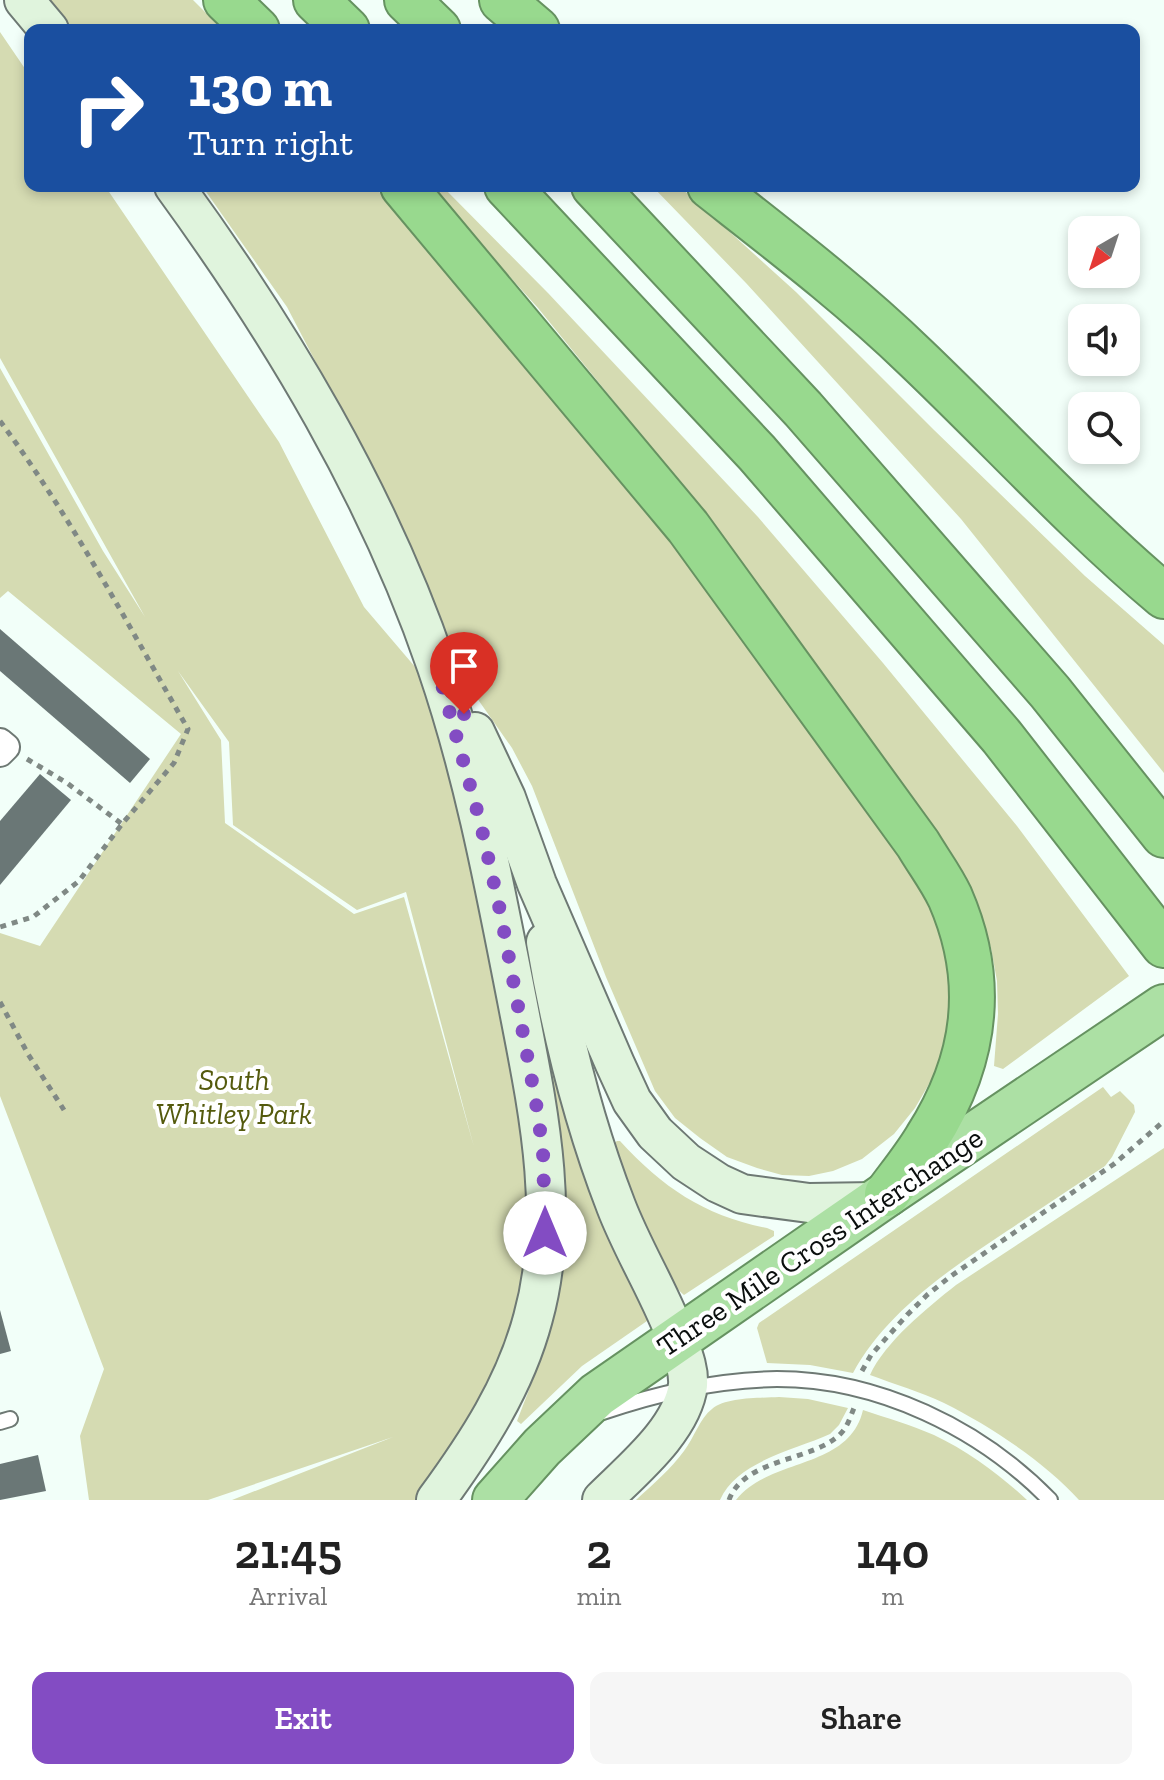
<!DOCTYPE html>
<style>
body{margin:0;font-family:"Zilla Slab",serif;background:#f6f6f6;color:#222;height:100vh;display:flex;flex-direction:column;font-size:30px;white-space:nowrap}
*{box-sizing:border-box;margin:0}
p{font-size:26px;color:#767676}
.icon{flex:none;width:44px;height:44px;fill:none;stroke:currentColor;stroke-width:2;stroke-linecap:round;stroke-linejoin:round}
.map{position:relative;height:1500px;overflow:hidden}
.panel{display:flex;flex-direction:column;background:#fff;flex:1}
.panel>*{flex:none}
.guide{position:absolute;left:24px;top:24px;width:1116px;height:168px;border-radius:16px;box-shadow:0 4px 12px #0003;background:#1a4fa0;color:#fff;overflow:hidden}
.needle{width:52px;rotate:219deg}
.buttons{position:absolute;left:1068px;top:216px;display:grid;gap:16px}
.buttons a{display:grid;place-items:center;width:72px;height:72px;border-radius:16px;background:#fff;box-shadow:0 4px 12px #0003;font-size:40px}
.pin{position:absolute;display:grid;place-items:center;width:68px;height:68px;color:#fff;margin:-82px -34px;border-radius:50% 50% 50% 0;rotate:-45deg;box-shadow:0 0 8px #0007}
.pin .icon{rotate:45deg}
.me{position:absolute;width:88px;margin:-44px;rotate:0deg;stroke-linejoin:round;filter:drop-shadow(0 0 6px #0008)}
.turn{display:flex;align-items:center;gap:28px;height:168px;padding:0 32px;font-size:36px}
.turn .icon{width:104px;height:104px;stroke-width:2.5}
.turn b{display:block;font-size:56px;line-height:68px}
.eta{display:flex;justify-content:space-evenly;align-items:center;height:136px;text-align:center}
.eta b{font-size:48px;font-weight:600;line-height:56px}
.action{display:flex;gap:16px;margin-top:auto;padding:16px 32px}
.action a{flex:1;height:92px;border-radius:16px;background:#834cc3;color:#fff;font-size:32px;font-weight:600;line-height:92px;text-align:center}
.action a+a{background:#f6f6f6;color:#222}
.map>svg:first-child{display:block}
.green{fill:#d5dbb2;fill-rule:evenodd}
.building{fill:#6a7776}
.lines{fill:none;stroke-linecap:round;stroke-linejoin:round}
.service-casing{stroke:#6e7974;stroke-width:18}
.minor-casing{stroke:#6e7974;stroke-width:30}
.secondary-casing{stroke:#6e7974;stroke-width:42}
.trunk-casing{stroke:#669261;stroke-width:48}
.motorway-casing{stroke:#669261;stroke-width:48}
.path{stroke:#808985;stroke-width:5;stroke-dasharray:6 6;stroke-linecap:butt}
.service{stroke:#fff;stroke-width:14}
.minor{stroke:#fff;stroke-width:26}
.secondary{stroke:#e0f4dd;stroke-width:38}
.trunk{stroke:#ace0a4;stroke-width:44}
.motorway{stroke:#98d98e;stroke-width:44}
.route{stroke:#834cc3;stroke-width:14;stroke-dasharray:0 25.2}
.labels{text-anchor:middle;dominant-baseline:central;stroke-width:8;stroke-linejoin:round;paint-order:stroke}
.park-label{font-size:30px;font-style:italic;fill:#545a0d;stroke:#fff}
.street-label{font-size:30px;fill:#0a0e0d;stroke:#fff}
</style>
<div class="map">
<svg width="1164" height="1500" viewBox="0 0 1164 1500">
<rect width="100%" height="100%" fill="#f2fff9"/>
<!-- green -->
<g class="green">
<path d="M 48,0 L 193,0 L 223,30 L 74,30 Z"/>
<path d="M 0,32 L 30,76 L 30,186 L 105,186 L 279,442 L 364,607 L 416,668 L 455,776 L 536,1195 L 522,1329 L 423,1500 L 232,1500 L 393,1437 L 208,1500 L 89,1500 L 80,1436 L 104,1369 L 0,1096 L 0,933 L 40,946 L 181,734 L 8,591 L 0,598 L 0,368 L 103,551 L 145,617 L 0,358 ZM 178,671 L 229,742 L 233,825 L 357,910 L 406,892 L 474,1147 L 404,897 L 354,914 L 225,823 L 221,740 Z"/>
<path d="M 202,186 L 374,186 L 548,387 L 692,569 L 921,881 L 950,961 L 953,1000 L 948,1038 L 936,1072 L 915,1108 L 894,1134 L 862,1159 L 833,1171 L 809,1176 L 782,1175 L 757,1168 L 727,1157 L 700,1138 L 675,1118 L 655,1091 L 606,977 L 532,786 L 512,748 L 465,681 L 387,499 L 287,307 Z"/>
<path d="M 428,186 L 442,186 L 548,293 L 758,517 L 883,663 L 1017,826 L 1129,976 L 1003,1069 L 994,1066 L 998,1014 L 997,981 L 991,948 L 978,908 L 933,832 L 744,572 L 617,405 L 538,308 Z"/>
<path d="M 652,186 L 679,186 L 796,292 L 934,430 L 1085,576 L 1164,645 L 1164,773 L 961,519 L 746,283 Z"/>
<path d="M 541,1024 L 544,1025 L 649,1316 L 647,1321 L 582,1366 L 521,1424 L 517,1421 L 547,1343 L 558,1299 L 564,1261 L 564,1214 Z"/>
<path d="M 1103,1087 L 1111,1097 L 1120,1091 L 1134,1105 L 1135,1112 L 1112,1157 L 1105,1166 C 1072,1188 1040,1209 1007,1231 C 951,1268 885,1313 853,1373 L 810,1365 L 767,1363 L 757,1328 L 759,1323 Z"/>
<path d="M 617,1141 L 620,1141 C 663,1188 705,1216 767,1228 L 774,1231 L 774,1236 L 684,1295 C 673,1286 668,1272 661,1259 C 643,1223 629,1186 615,1149 L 614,1143 Z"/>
<path d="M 1164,1148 L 1164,1500 L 1079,1500 C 1045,1462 990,1426 944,1403 C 921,1392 894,1384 870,1375 C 885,1342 927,1308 956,1285 Z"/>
<path d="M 779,1397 L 808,1399 L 848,1408 L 839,1425 L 830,1434 C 795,1450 737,1461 720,1500 L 636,1500 C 653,1484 671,1469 684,1451 C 694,1438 700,1418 712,1409 C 726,1397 761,1398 779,1397 Z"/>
<path d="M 863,1410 C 887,1418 911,1425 934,1435 C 968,1451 1000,1475 1027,1500 L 736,1500 C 770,1457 849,1470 863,1410 Z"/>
</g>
<!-- building -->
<g class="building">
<path d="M 0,629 L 150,759 L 130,783 L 0,671 Z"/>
<path d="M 40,774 L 71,800 L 0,885 L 0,821 Z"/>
<path d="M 0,1310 L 11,1351 L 0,1354 Z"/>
<path d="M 38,1455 L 46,1491 L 0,1500 L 0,1464 Z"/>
</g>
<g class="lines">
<!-- service casing -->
<g class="service-casing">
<g id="service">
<path d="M 603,1412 C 658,1393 718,1380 777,1379 C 878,1379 980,1428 1050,1500"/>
<path d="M 0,1422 L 10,1419"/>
</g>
</g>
<!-- minor casing -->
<g class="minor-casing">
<path id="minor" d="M 0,742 L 6,747 L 0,753"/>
</g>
<!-- secondary casing -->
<g class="secondary-casing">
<g id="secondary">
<path d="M 24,0 L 49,30"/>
<path d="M 174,186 C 281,333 378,494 437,667 C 474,775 495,888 517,1000 C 537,1104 562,1214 533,1318 C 515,1386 477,1444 436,1500"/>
<path d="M 475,732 L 506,798 L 537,884 L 615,1064 L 632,1101 L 655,1133 L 686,1162 L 718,1183 L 742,1194 L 809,1203 L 875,1202"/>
<path d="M 546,942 C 561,1031 583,1121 616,1206 C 634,1253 662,1296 679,1344 C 684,1357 689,1371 688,1385 C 682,1430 632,1470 602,1500"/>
</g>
</g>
<!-- trunk casing -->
<g class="trunk-casing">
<path id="trunk" d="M 495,1500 L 542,1447 L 597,1395 L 887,1194 L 1164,1007"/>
</g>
<!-- motorway casing -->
<g class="motorway-casing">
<g id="motorway">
<path d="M 226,0 L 257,30"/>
<path d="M 316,0 L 347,30"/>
<path d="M 407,0 L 438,30"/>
<path d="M 502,0 L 537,30"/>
<path d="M 403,186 L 688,527 L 918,844 C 928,861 941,878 950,897 C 987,982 976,1061 927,1138 C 915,1158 901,1175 887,1194"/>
<path d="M 507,186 L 757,453 L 1002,737 L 1164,945"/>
<path d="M 594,186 L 803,409 L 1050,692 L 1164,835"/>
<path d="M 710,186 C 780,241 851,295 915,357 C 998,436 1076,522 1164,596"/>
</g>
</g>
<!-- path -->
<g class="path">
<path d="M 0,421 C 72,518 128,625 188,729 L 174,763 L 122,824 L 79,881 L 33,917 L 0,927"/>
<path d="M 27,759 L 67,783 L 122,824"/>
<path d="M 0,1002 L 28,1054 L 64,1110"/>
<path d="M 862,1371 L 871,1355 L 907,1315 L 927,1295 L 951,1276 L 1114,1164 L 1164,1121"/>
<path d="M 729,1500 C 745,1456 818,1462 843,1431 C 848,1425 851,1415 854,1408"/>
</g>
<!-- service -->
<use href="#service" class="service"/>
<!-- minor -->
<use href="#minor" class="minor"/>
<!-- secondary -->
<use href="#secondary" class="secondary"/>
<!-- trunk -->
<use href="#trunk" class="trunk"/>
<!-- motorway -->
<use href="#motorway" class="motorway"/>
</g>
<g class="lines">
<!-- route -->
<path class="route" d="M 464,714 L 437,667 L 480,821 L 501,915 L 536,1103 L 543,1151 L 545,1233"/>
</g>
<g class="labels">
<!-- park labels -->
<g class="park-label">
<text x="234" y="1080">South<tspan x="234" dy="34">Whitley Park</tspan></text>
</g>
<!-- street labels -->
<g class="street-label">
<text transform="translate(820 1242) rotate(-34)">Three Mile Cross Interchange</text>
</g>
</g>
</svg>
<div class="buttons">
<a><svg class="needle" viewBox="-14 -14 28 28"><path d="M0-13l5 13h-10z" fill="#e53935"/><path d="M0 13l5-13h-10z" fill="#767676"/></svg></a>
<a><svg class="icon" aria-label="sound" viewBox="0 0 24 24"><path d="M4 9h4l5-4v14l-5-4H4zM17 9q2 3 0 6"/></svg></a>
<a><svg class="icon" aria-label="search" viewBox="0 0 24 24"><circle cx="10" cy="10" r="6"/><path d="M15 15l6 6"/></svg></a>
</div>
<div class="pin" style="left:464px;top:714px;background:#d93025"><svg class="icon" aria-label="arrive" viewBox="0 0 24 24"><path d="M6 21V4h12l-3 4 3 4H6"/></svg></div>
<svg class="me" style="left:545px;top:1233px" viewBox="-20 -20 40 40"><circle r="19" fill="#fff"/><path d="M0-13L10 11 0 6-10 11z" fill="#834cc3"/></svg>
<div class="guide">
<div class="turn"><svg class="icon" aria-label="right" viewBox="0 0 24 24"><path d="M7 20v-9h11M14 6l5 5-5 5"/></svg><div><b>130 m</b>Turn right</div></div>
</div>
</div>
<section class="panel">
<div class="eta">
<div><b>21:45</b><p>Arrival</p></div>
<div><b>2</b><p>min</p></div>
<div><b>140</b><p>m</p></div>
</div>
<div class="action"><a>Exit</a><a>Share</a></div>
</section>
